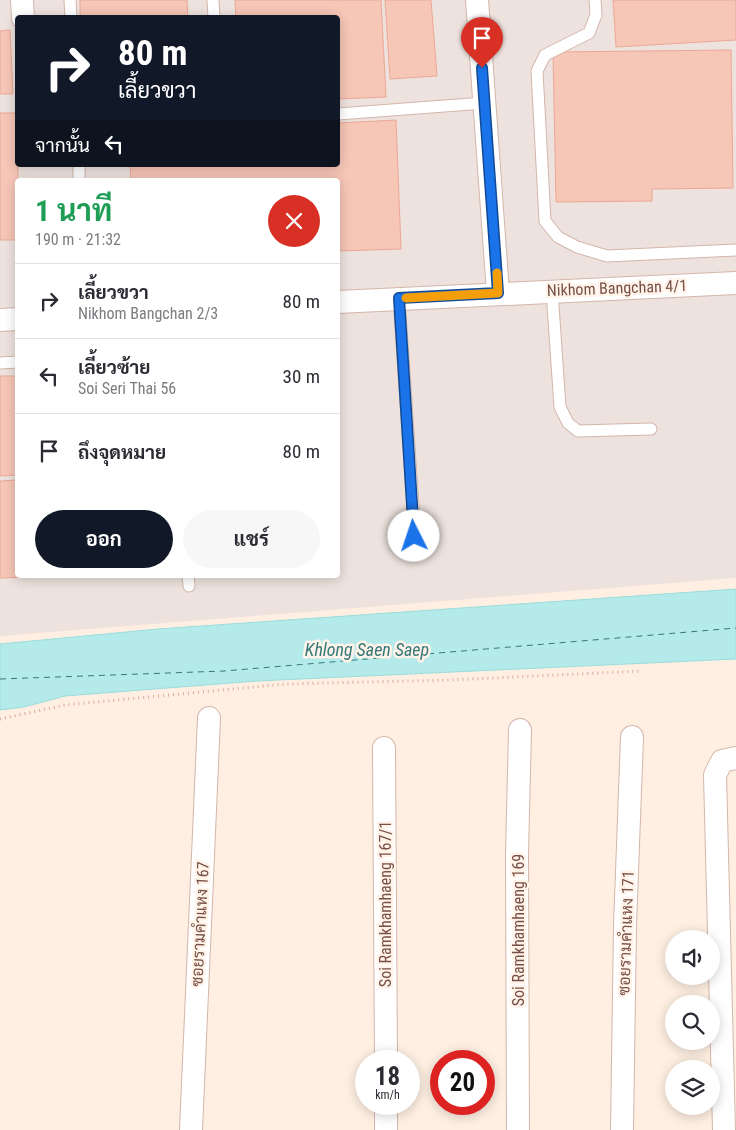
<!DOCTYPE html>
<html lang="th">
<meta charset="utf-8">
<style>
body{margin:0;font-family:"Roboto Condensed",Sarabun,sans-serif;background:#f7f7f7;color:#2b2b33;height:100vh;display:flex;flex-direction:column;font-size:19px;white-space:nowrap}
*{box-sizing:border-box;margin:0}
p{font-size:16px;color:#7c7c81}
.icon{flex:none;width:28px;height:28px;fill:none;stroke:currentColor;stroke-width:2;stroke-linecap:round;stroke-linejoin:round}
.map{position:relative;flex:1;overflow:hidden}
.drawer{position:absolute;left:15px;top:178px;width:325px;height:400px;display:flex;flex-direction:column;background:#fff;border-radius:5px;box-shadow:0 2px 12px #0003}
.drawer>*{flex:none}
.guide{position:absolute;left:15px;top:15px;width:325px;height:152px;border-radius:5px;box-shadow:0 2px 12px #0003;background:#111827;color:#fff;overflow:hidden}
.fabs{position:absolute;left:665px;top:930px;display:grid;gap:10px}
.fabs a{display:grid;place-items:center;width:55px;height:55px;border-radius:50%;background:#fff;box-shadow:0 2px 12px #0003;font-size:25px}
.speed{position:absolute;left:355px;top:1050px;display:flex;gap:10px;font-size:25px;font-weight:700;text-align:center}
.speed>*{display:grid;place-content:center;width:65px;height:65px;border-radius:50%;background:#fff;box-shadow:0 2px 12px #0003;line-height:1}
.speed small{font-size:12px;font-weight:400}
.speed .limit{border:8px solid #d22;background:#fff;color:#111}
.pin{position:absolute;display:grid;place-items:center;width:42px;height:42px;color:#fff;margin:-51px -21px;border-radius:50% 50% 50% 0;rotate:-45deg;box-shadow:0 0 5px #0007}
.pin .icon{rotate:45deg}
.me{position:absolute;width:55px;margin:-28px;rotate:356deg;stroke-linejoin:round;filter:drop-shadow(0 0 4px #0008)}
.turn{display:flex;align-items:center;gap:18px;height:105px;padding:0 20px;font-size:22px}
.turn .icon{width:65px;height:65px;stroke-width:2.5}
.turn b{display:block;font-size:35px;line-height:42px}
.then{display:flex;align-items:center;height:48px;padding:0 20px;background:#0003;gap:10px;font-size:19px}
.round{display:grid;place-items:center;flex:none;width:52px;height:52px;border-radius:26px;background:#f7f7f7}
.overview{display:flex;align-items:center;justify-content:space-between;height:85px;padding:0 20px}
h1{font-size:30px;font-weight:700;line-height:38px;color:#1e9e55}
.primary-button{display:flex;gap:10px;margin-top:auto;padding:10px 20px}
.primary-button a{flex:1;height:58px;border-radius:30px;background:#111827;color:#fff;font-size:20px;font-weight:700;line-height:58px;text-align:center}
.primary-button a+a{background:#f7f7f7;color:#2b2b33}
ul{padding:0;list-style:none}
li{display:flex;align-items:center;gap:15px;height:75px;padding:0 20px;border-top:1px solid #e1e1e2}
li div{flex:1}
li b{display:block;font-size:19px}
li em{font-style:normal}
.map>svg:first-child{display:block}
.industrial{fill:#ede2dd;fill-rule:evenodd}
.water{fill:#b4eae9;stroke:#9adddc}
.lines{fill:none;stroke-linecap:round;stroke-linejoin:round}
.ferry{stroke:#357878;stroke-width:1;stroke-dasharray:6 5;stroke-linecap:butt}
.building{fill:#f6c6b7;stroke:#eba895}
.service-casing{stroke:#d3b6aa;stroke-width:13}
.minor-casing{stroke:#d3b6aa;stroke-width:24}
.path{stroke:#dba99a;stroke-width:3;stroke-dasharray:1 4;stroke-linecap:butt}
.service{stroke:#fff;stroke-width:11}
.minor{stroke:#fff;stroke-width:22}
.route-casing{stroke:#114b97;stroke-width:12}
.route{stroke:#1a73e8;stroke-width:9}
.slow{stroke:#f59e0b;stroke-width:9}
.labels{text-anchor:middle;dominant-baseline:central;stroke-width:5;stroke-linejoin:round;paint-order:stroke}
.street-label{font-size:16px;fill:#785046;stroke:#fff3ea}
.water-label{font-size:18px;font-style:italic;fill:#357878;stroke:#fff3ea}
</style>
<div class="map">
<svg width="736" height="1130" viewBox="0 0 736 1130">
<rect width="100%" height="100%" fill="#feefe2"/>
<!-- industrial -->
<path class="industrial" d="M 0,0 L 736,0 L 736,578 L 0,636 ZM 18,18 L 338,18 L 338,165 L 18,165 ZM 18,180 L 338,180 L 338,575 L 18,575 Z"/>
<!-- water -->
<path class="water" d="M 736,589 L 736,659 L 257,681 L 65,696 L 24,707 L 0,710 L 0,644 L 158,629 Z"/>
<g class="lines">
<!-- ferry -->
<path class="ferry" d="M 0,679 L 224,671 L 736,628"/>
</g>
<!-- building -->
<g class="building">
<path d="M 80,0 L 187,0 L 188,18 L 80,18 Z"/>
<path d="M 235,0 L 381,0 L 386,97 L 338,99 L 338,18 L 236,18 Z"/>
<path d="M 385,0 L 431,0 L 437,76 L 390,79 Z"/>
<path d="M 613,0 L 736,0 L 736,40 L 616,47 Z"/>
<path d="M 10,30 L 13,94 L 0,94 L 0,31 Z"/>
<path d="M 731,50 L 733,188 L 652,189 L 652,201 L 556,202 L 553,52 Z"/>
<rect x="0" y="113" width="18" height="127"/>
<path d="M 396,120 L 401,249 L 338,251 L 338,180 L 131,180 L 130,165 L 338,165 L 338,123 Z"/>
<path d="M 0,376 L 18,376 L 18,475 L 0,476 Z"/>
<path d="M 18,480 L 18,575 L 57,576 L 0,578 L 0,481 Z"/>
</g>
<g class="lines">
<!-- service casing -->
<g class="service-casing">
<g id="service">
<path d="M 70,0 L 71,18"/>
<path d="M 213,0 L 214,18"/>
<path d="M 595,0 L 596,15 L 589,33 L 545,55 L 537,71 L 545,221 L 558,237 L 577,247 L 607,256 L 736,250"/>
<path d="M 338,114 L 484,103"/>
<path d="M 79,165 L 79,180"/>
<path d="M 552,291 L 560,407 L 568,423 L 578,431 L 651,429"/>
<path d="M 399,298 L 415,536"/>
<path d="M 0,363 L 18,362"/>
<path d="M 188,575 L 189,586"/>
</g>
</g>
<!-- minor casing -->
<g class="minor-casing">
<g id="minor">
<path d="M 22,0 L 23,18"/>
<path d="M 477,0 L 498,293"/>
<path d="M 338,302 L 736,283"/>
<path d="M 0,320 L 18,319"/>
<path d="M 384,748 L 386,1061"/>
<path d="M 386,1104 L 386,1130"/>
<path d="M 191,1130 L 209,718"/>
<path d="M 518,1130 L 517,854 L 520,730"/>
<path d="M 622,1130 L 625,926 L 632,737"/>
<path d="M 724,1130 L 715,775 L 722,761 L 736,758"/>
</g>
</g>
<!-- path -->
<path class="path" d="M 0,719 L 65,705 L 285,684 L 450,680 L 641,671"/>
<!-- service -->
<use href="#service" class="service"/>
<!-- minor -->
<use href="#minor" class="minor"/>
</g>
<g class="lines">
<!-- route casing -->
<g class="route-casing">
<path id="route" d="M 414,536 L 399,298 L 498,293 L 482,68"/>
</g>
<!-- route -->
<use href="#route" class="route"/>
<!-- slow -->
<path class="slow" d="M 406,298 L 498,293 L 497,273"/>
</g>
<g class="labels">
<!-- street labels -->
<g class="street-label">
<text transform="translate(617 288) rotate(-2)">Nikhom Bangchan 4/1</text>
<text transform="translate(385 904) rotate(-90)">Soi Ramkhamhaeng 167/1</text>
<text transform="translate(200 924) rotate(-87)">ซอยรามคำแหง 167</text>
<text transform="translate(518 930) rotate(-90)">Soi Ramkhamhaeng 169</text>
<text transform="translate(626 933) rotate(-88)">ซอยรามคำแหง 171</text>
</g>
<!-- water labels -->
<g class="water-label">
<text x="367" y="649">Khlong Saen Saep</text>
</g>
</g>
</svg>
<div class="fabs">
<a><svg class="icon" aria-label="sound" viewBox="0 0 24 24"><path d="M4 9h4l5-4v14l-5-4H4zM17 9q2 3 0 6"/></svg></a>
<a><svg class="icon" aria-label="search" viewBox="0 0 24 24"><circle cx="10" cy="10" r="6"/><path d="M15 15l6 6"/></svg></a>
<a><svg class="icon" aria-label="layers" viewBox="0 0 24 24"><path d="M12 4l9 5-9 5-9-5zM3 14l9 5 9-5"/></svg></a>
</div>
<div class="speed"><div>18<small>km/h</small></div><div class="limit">20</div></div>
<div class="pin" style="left:482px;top:68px;background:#d93025"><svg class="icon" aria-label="arrive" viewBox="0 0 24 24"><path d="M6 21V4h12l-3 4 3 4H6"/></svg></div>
<svg class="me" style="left:414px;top:536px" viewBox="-20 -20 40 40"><circle r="19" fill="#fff"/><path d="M0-13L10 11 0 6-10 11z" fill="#1a73e8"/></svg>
<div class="guide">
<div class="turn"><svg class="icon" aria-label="right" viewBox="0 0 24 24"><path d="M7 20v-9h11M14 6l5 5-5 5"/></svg><div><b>80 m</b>เลี้ยวขวา</div></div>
<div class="then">จากนั้น<svg class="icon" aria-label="left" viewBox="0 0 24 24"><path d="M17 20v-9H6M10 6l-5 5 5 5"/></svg></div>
</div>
<section class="drawer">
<div class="overview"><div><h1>1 นาที</h1><p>190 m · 21:32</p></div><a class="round" style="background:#d93025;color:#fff"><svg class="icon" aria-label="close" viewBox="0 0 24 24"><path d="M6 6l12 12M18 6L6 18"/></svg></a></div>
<ul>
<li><svg class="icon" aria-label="right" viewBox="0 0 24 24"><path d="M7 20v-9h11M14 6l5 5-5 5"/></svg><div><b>เลี้ยวขวา</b><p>Nikhom Bangchan 2/3</p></div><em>80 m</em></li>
<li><svg class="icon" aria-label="left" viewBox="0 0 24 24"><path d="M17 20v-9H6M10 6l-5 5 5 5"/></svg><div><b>เลี้ยวซ้าย</b><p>Soi Seri Thai 56</p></div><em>30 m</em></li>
<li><svg class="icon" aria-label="arrive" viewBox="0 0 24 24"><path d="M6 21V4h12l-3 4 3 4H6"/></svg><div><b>ถึงจุดหมาย</b></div><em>80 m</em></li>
</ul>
<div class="primary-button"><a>ออก</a><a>แชร์</a></div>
</section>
</div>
